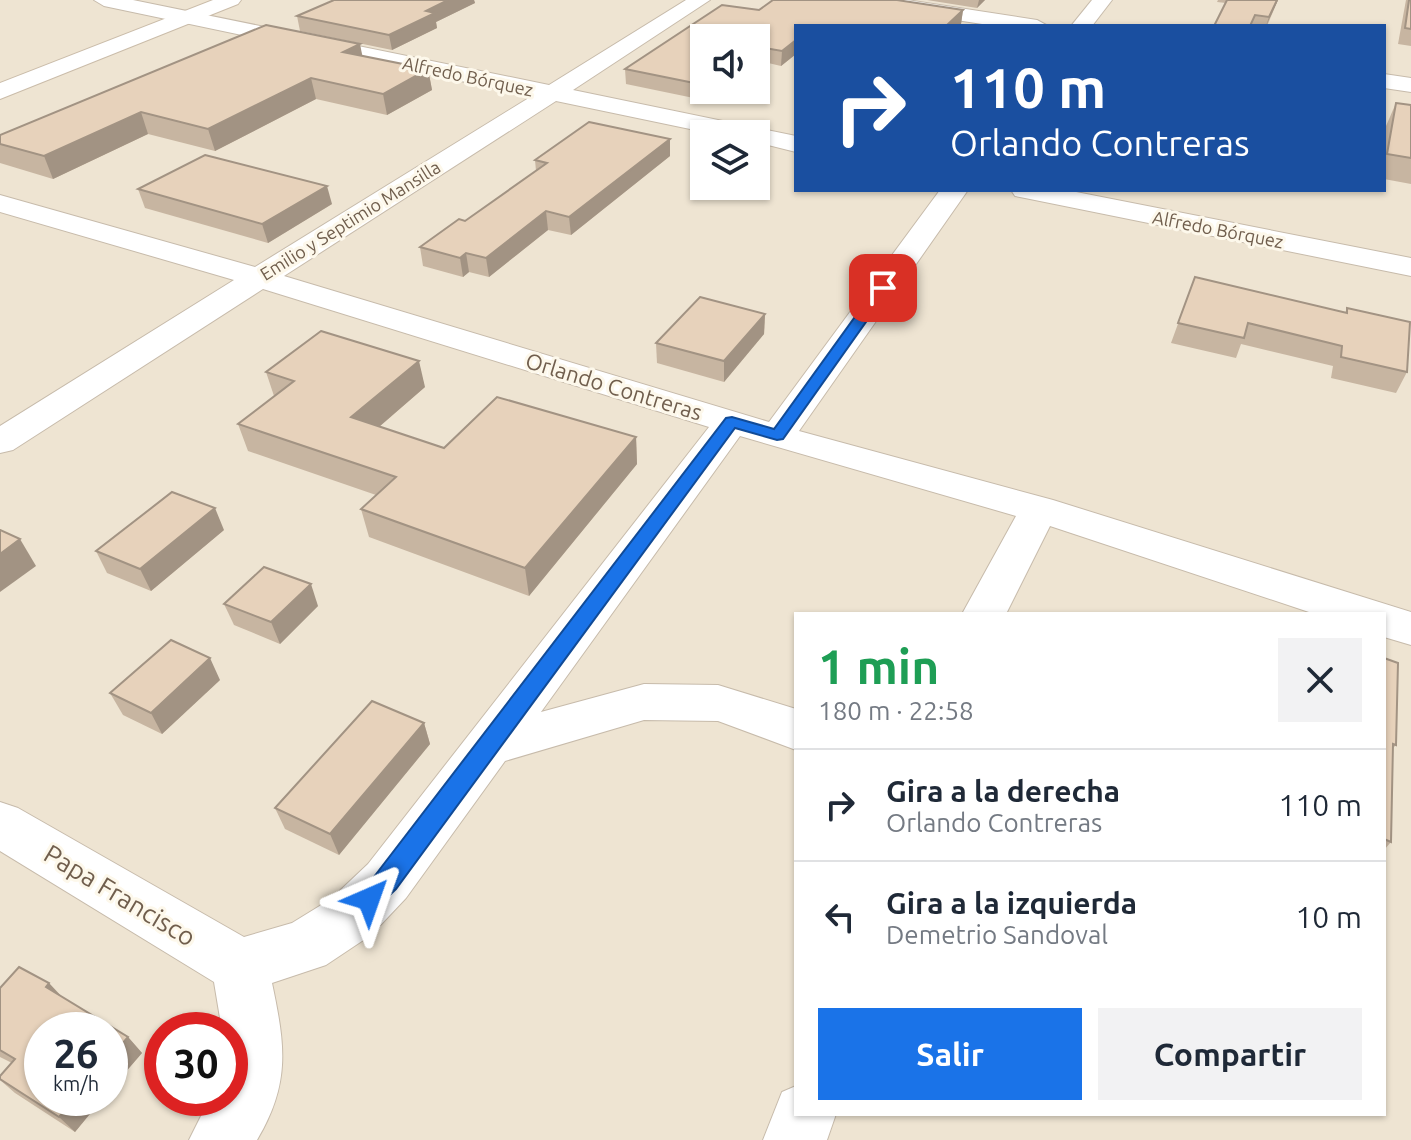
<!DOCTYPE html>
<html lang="es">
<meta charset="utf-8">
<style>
body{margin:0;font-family:Ubuntu,sans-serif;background:#f2f2f3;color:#1f2937;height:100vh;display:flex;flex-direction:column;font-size:30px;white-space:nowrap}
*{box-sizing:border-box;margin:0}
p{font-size:26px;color:#747a83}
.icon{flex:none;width:44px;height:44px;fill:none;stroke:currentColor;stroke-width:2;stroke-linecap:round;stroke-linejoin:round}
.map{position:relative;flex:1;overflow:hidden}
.details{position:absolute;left:794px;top:612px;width:592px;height:504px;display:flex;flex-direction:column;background:#fff;border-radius:0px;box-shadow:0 2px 6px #0004}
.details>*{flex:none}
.guide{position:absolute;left:794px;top:24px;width:592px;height:168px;border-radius:0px;box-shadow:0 2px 6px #0004;background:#1a4fa0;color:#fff;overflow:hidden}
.fabs{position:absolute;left:690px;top:24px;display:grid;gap:16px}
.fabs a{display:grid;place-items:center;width:80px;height:80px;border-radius:0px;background:#fff;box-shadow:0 2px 6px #0004;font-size:40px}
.speed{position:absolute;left:24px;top:1012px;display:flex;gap:16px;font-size:40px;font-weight:700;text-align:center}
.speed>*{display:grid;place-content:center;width:104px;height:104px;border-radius:50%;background:#fff;box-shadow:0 2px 6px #0004;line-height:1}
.speed small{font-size:20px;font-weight:400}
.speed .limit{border:12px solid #d22;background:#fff;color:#111}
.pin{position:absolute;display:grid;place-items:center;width:68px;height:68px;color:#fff;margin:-34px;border-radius:16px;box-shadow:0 4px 12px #0006}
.me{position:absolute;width:88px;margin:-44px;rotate:43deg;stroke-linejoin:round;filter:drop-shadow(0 0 6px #0008)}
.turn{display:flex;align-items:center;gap:28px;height:168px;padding:0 24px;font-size:36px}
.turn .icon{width:104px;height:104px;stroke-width:2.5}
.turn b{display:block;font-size:56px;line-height:68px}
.round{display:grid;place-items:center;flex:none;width:84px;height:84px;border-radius:0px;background:#f2f2f3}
.summary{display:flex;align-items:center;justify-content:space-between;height:136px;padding:0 24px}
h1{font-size:48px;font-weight:700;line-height:60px;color:#1e9e55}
.action{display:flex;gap:16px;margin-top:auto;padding:16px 24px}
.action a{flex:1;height:92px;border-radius:0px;background:#1a73e8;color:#fff;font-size:32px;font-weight:700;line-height:92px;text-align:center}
.action a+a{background:#f2f2f3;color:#1f2937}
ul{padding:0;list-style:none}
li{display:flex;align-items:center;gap:24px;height:112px;padding:0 24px;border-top:2px solid #e0e1e3}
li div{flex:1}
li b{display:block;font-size:30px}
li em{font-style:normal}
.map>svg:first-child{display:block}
.residential{fill:#eee4d2;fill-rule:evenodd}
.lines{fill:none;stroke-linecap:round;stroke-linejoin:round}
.minor-casing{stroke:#c7bbab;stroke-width:2}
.tertiary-casing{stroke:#c7bbab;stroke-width:2}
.secondary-casing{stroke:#cabca9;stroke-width:2}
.minor{fill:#fff;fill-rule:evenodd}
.tertiary{fill:#fff;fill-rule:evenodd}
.secondary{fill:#fff;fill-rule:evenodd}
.wall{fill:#c7b5a1}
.shaded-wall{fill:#a29383}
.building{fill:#e7d2bb;stroke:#a29383;stroke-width:2}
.route{fill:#1a73e8;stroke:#114b97;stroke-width:2}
.labels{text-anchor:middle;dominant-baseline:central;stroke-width:6;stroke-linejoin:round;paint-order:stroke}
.far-street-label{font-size:18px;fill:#705e4d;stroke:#fdf8eb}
.street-label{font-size:22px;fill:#705e4d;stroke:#fdf8eb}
.near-street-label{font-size:26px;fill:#705e4d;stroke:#fdf8eb}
</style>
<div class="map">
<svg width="1411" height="1140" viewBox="0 0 1411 1140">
<rect width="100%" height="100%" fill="#faf4e5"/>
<!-- residential -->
<path class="residential" d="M 0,0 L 1411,0 L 1411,1140 L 0,1140 ZM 796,26 L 1384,26 L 1384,190 L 796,190 ZM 704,38 L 756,38 L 756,90 L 704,90 ZM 704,134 L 756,134 L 756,186 L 704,186 ZM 796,614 L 1384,614 L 1384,1114 L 796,1114 ZM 42,1030 L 110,1030 L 110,1098 L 42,1098 ZM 162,1030 L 230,1030 L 230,1098 L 162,1098 Z"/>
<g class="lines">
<!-- minor casing -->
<g class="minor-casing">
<g id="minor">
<path d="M 94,0 L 133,0 L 549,85 L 686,0 L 710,0 L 573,90 L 796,136 L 796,152 L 756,142 L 756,134 L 714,134 L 556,101 L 284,276 L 769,422 L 940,190 L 968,190 L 799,431 L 1053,500 L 1411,612 L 1411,645 L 1384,637 L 1384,614 L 1315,614 L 1050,526 L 1006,614 L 962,614 L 1016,516 L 740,436 L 541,712 L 644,684 L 718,685 L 796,709 L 796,750 L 718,721 L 644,720 L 505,761 L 406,898 L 371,935 L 326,965 L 272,983 C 285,1045 291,1083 257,1140 L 189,1140 L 210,1098 L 230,1098 L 230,1030 L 222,1030 L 214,982 L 0,851 L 0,802 L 18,808 L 244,937 L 292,923 L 331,899 L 368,864 L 709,427 L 263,289 L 13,450 L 0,453 L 0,426 L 234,280 L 0,212 L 0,195 L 255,267 L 532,96 L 104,6 Z"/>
<path d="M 1092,0 L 1112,0 L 1092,26 L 1071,26 Z"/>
<path d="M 1011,190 L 1066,190 L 1411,258 L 1411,276 L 1025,198 L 1015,196 Z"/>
<path d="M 796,1086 L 796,1114 L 836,1114 L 827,1140 L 763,1140 L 782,1092 Z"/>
</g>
</g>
<!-- tertiary casing -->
<g class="tertiary-casing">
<g id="tertiary">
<path d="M 856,0 L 907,0 L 1037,20 L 1048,26 L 995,26 L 866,6 Z"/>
<path d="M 1384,74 L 1411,78 L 1411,92 L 1384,88 Z"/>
</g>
</g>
<!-- secondary casing -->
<g class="secondary-casing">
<path id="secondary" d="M 213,0 L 241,0 L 238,4 L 0,99 L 0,83 Z"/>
</g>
<!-- minor -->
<use href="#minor" class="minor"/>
<!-- tertiary -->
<use href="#tertiary" class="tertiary"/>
<!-- secondary -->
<use href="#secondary" class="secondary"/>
</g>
<!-- wall -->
<g class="wall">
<path d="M 334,0 L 474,0 L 475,3 L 436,22 L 437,28 L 392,50 L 300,31 L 297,16 Z"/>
<path d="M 927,0 L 985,0 L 977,8 Z"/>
<path d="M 1218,0 L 1278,0 L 1267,26 L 1214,26 L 1226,3 L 1217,2 Z"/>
<path d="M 1406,0 L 1411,0 L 1411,46 L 1398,44 Z"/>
<path d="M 759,10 L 963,10 L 961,24 L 796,26 L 796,54 L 781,66 L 764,62 L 704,38 L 704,90 L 728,90 L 713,102 L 626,84 L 625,69 Z"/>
<path d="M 362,56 L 428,69 L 432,90 L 387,115 L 316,99 L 215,151 L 148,134 L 53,179 L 0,163 L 0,135 Z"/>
<path d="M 1396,103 L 1411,105 L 1411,184 L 1384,179 L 1384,136 L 1386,126 Z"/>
<path d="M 670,156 L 571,235 L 548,230 L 489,277 L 469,272 L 463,277 L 423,266 L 420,247 L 465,221 L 536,171 L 535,160 Z"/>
<path d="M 138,189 L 332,204 L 268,243 L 145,208 Z"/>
<path d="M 1195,277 L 1345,313 L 1347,308 L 1407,372 L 1396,393 L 1331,378 L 1333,366 L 1241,344 L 1236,358 L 1171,343 Z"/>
<path d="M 765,314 L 764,334 L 724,382 L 657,363 L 656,343 Z"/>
<path d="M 266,372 L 425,387 L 379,427 L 444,448 L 636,437 L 637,464 L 529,596 L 369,537 L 361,509 L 376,495 L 248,451 L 238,424 L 274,396 Z"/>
<path d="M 224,530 L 151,591 L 107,573 L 96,551 Z"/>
<path d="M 224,604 L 318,606 L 280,644 L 234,625 Z"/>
<path d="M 1384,658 L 1396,745 L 1393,748 L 1391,842 L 1384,850 Z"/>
<path d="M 220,680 L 162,734 L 123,715 L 110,693 Z"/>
<path d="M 424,723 L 430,744 L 339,855 L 285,829 L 275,808 Z"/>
<path d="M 0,988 L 61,996 L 128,1037 L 142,1053 L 110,1090 L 110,1030 L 42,1098 L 103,1098 L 75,1132 L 15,1093 L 0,1080 L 12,1063 L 0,1057 Z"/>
</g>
<!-- shaded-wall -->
<g class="shaded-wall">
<path d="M 448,0 L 474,0 L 475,3 L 436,22 L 437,28 L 392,50 L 389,35 L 426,11 Z"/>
<path d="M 979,0 L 985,0 L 977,8 Z"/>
<path d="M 1277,0 L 1278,0 L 1266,26 L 1269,17 Z"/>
<path d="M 963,10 L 961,24 L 959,26 L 946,26 Z"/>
<path d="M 796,40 L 796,54 L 781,66 L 782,51 Z"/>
<path d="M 360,44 L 364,64 L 343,52 Z"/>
<path d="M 765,48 L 764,62 L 756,69 L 756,54 Z"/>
<path d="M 428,69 L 432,90 L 387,115 L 383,94 Z"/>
<path d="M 311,78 L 316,99 L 215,151 L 208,129 Z"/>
<path d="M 713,90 L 728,90 L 713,102 Z"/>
<path d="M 141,112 L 148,134 L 53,179 L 44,156 Z"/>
<path d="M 670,139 L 670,156 L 571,235 L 569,217 Z"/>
<path d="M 327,186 L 332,204 L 268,243 L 262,224 Z"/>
<path d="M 546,211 L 548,230 L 489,277 L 486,258 Z"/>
<path d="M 466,253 L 469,272 L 463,277 L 460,258 Z"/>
<path d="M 765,314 L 764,334 L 724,382 L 724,361 Z"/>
<path d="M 419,361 L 425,387 L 358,445 L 351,417 Z"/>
<path d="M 636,437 L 637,464 L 529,596 L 525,568 Z"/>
<path d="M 215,508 L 224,530 L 151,591 L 140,569 Z"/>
<path d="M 20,539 L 36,566 L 0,592 L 0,554 Z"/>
<path d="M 311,584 L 318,606 L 280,644 L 271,622 Z"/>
<path d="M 210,658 L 220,680 L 162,734 L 151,713 Z"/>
<path d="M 424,723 L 430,744 L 339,855 L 330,834 Z"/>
<path d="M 49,983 L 64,999 L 46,987 Z"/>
<path d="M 128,1037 L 142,1053 L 110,1090 L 110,1058 Z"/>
<path d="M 76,1098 L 103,1098 L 75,1132 L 59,1117 Z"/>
</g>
<!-- building -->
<g class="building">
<path d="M 334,0 L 448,0 L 426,11 L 435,13 L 389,35 L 297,16 Z"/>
<path d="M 773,0 L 897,0 L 963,10 L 946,26 L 796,26 L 796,40 L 782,51 L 765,48 L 756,54 L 756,38 L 704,38 L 704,85 L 625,69 L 722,5 L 759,10 Z"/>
<path d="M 1227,0 L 1277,0 L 1269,17 L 1255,15 L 1250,26 L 1214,26 Z"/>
<path d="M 1409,0 L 1411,0 L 1411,29 L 1405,28 Z"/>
<path d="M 266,25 L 360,44 L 343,52 L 428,69 L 383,94 L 311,78 L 208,129 L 141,112 L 44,156 L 0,144 L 0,135 Z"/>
<path d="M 1396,103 L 1411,105 L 1411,158 L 1387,154 Z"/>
<path d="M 589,122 L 670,139 L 569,217 L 546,211 L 486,258 L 466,253 L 460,258 L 420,247 L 459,219 L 465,221 L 547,163 L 535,160 Z"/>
<path d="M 205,155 L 327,186 L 262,224 L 138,189 Z"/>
<path d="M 1195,277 L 1347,313 L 1347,308 L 1410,322 L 1407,372 L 1341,357 L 1342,346 L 1248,323 L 1244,338 L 1178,323 Z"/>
<path d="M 700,297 L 765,314 L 724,361 L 656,343 Z"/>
<path d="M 321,331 L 419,361 L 351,417 L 444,448 L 497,397 L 636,437 L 525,568 L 361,509 L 396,477 L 238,424 L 294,381 L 266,372 Z"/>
<path d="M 172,492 L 215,508 L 140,569 L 96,551 Z"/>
<path d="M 0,530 L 20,539 L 0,554 Z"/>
<path d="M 264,567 L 311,584 L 271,622 L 224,604 Z"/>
<path d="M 171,640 L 210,658 L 151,713 L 110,693 Z"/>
<path d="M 1384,658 L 1398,663 L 1396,745 L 1393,744 L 1391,842 L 1384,839 Z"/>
<path d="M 372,701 L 424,723 L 330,834 L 275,808 Z"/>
<path d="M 19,967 L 49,983 L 46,987 L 128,1037 L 110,1058 L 110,1030 L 42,1030 L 42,1098 L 76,1098 L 59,1117 L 0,1079 L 0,1076 L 15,1059 L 0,1050 L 0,988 Z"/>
</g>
<!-- route -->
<path class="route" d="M 878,285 L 890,288 L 783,439 L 777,440 L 735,428 L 396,889 L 377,907 L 369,910 L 361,907 L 357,899 L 726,418 L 732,417 L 774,429 Z"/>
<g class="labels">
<!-- far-street labels -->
<g class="far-street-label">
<text transform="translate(468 76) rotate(12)">Alfredo Bórquez</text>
<text transform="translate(350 220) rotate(-32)">Emilio y Septimio Mansilla</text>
<text transform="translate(1218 229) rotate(11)">Alfredo Bórquez</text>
</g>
<!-- street labels -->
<g class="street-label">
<text transform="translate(614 386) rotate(17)">Orlando Contreras</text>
</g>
<!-- near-street labels -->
<g class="near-street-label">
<text transform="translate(120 895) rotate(31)">Papa Francisco</text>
</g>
</g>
</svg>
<div class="fabs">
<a><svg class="icon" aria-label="sound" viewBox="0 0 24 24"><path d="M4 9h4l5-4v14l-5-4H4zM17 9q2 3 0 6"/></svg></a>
<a><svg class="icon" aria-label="layers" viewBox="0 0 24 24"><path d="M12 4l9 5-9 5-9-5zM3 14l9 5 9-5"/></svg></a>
</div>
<div class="speed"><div>26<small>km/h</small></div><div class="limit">30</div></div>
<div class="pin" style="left:883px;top:288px;background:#d93025"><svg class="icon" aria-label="arrive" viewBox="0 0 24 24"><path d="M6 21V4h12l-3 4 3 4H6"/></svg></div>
<svg class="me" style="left:369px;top:899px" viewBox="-20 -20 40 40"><path d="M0-17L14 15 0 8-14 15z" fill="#1a73e8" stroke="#fff" stroke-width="4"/></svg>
<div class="guide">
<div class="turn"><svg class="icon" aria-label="right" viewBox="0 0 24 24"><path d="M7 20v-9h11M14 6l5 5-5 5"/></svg><div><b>110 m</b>Orlando Contreras</div></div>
</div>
<section class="details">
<div class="summary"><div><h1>1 min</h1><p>180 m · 22:58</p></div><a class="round"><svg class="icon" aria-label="close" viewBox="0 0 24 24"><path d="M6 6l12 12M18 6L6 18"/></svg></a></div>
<ul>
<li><svg class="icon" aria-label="right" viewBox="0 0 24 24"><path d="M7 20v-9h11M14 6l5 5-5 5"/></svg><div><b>Gira a la derecha</b><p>Orlando Contreras</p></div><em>110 m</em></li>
<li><svg class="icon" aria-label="left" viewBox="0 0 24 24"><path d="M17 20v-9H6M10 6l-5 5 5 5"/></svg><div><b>Gira a la izquierda</b><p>Demetrio Sandoval</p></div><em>10 m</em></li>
</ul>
<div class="action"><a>Salir</a><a>Compartir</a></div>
</section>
</div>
